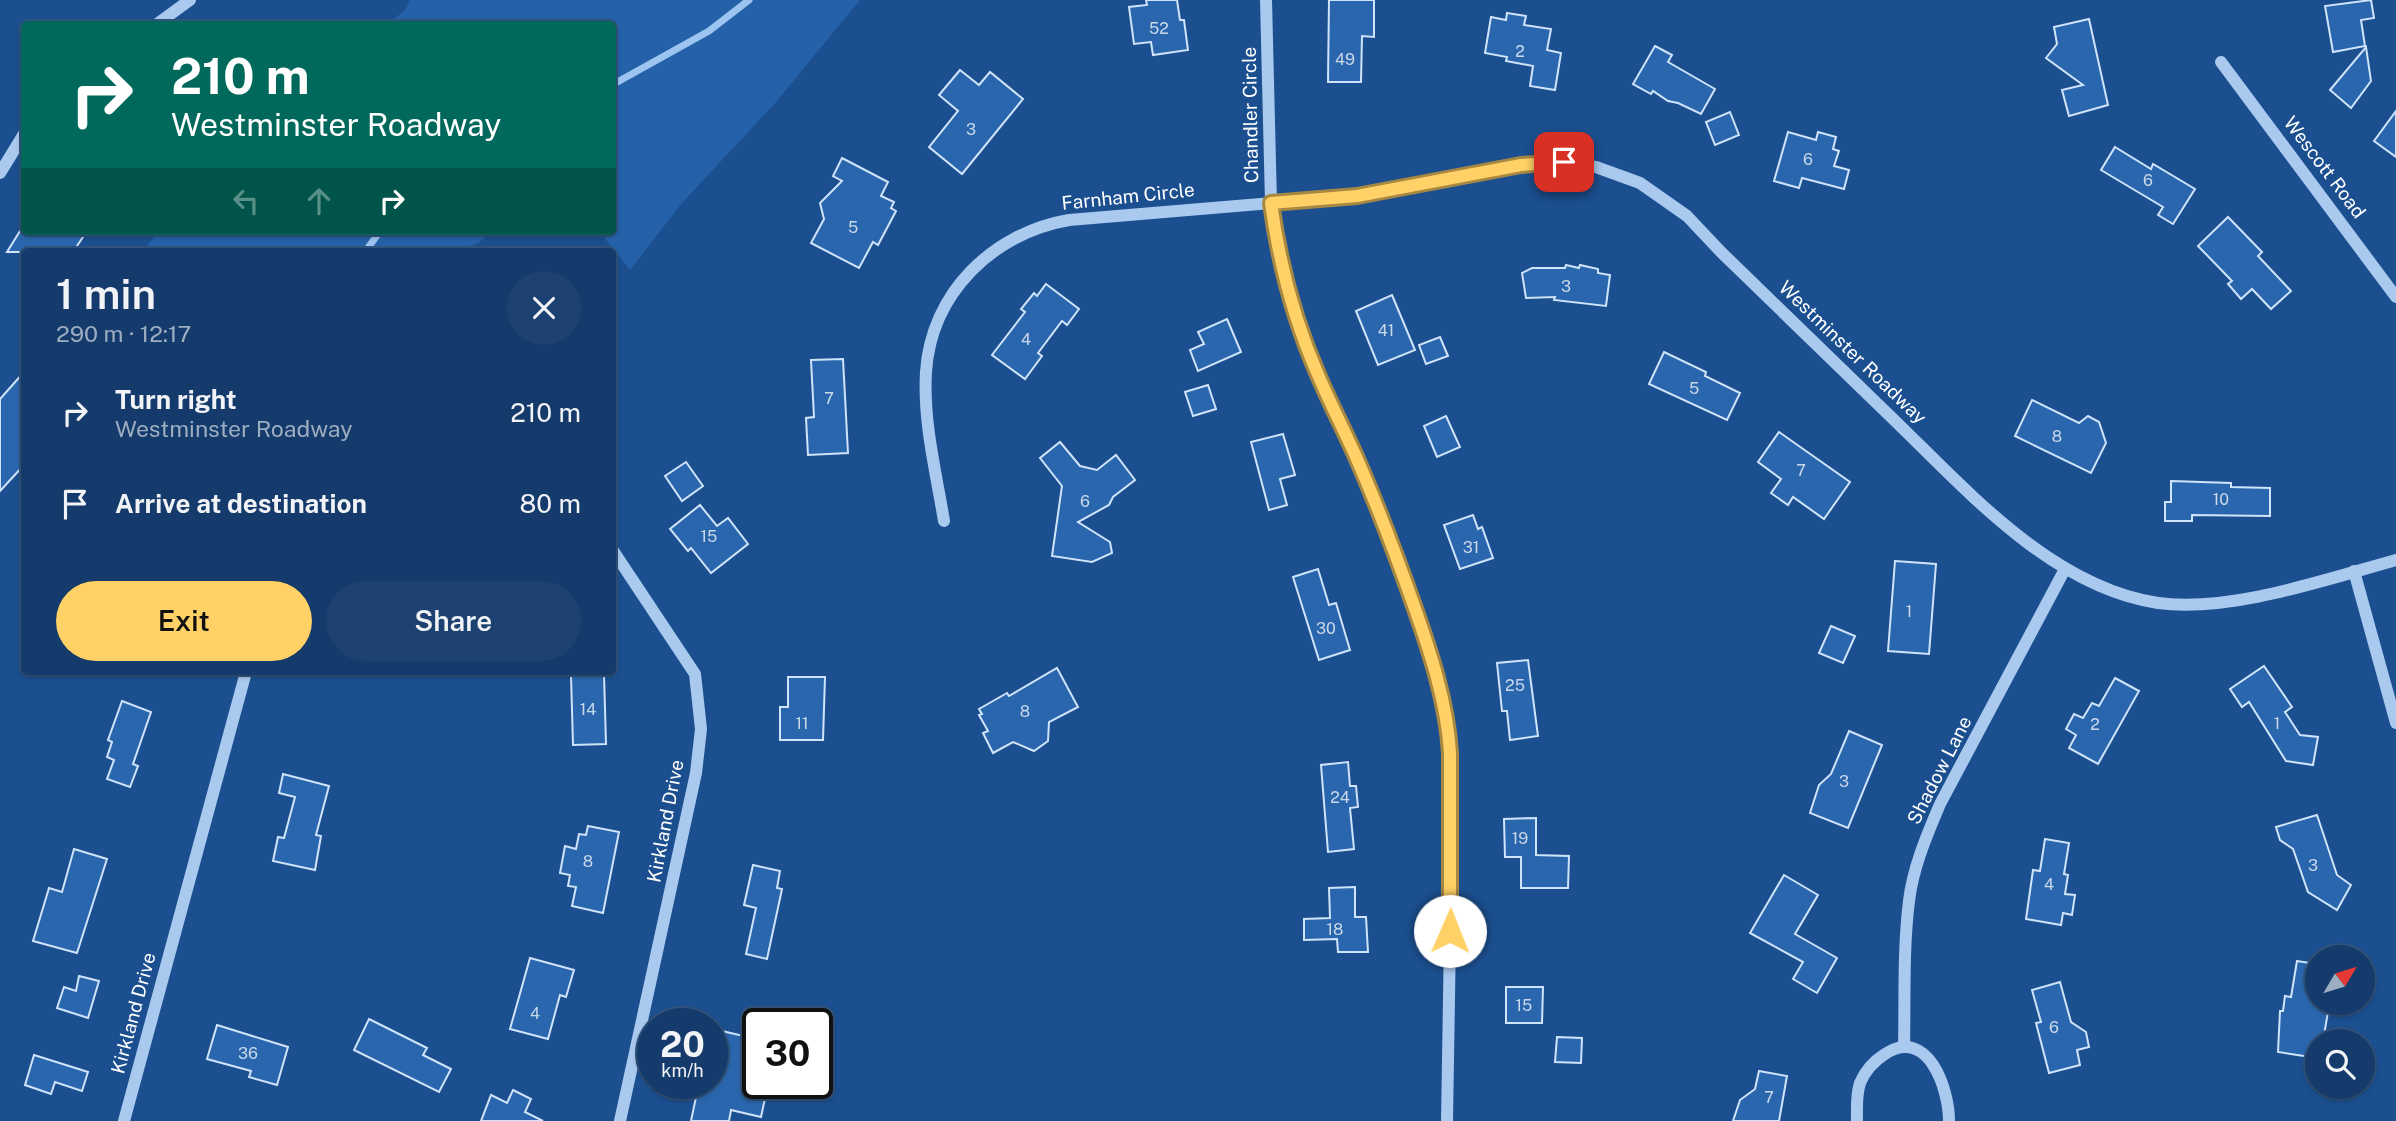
<!DOCTYPE html>
<meta charset="utf-8">
<style>
body{margin:0;font-family:"Public Sans",sans-serif;background:#1d4271;color:#f1f3f6;height:100vh;display:flex;flex-direction:column;font-size:26px;white-space:nowrap}
*{box-sizing:border-box;margin:0}
p{font-size:23px;color:#9dadc1}
.icon{flex:none;width:38px;height:38px;fill:none;stroke:currentColor;stroke-width:2;stroke-linecap:round;stroke-linejoin:round}
.map{position:relative;flex:1;overflow:hidden}
.drawer{position:absolute;left:21px;top:248px;width:595px;height:427px;display:flex;flex-direction:column;background:#143b6b;border-radius:7px;box-shadow:0 2px 5px #0004,0 0 0 2px #33557e}
.drawer>*{flex:none}
.hud{position:absolute;left:21px;top:21px;width:595px;height:214px;border-radius:7px;box-shadow:0 2px 5px #0004,0 0 0 2px #33557e;background:#00695c;color:#fff;overflow:hidden}
.needle{width:46px;rotate:52deg}
.buttons{position:absolute;left:2305px;top:945px;display:grid;gap:14px}
.buttons a{display:grid;place-items:center;width:70px;height:70px;border-radius:50%;background:#143b6b;box-shadow:0 2px 5px #0004,0 0 0 2px #33557e;font-size:35px}
.speed{position:absolute;left:637px;top:1008px;display:flex;gap:14px;font-size:35px;font-weight:700;text-align:center}
.speed>*{display:grid;place-content:center;width:91px;height:91px;border-radius:50%;background:#143b6b;box-shadow:0 2px 5px #0004,0 0 0 2px #33557e;line-height:1}
.speed small{font-size:18px;font-weight:400}
.speed .limit{border:4px solid #111;border-radius:10px;background:#fff;color:#111}
.pin{position:absolute;display:grid;place-items:center;width:60px;height:60px;color:#fff;margin:-30px;border-radius:14px;box-shadow:0 4px 10px #0006}
.me{position:absolute;width:77px;margin:-38px;rotate:1deg;stroke-linejoin:round;filter:drop-shadow(0 0 5px #0008)}
.turn{display:flex;align-items:center;gap:24px;height:147px;padding:0 35px;font-size:32px}
.turn .icon{width:91px;height:91px;stroke-width:2.5}
.turn b{display:block;font-size:49px;line-height:60px}
.lanes{display:flex;align-items:center;height:66px;padding:0 35px;background:#0003;justify-content:center;gap:35px;direction:ltr}
.lanes .off{opacity:.35}
.round{display:grid;place-items:center;flex:none;width:74px;height:74px;border-radius:37px;background:#1d4271}
.summary{display:flex;align-items:center;justify-content:space-between;height:119px;padding:0 35px}
h1{font-size:42px;font-weight:600;line-height:52px}
.cta{display:flex;gap:14px;margin-top:auto;padding:14px 35px}
.cta a{flex:1;height:80px;border-radius:42px;background:#ffd166;color:#111;font-size:28px;font-weight:600;line-height:80px;text-align:center}
.cta a+a{background:#1d4271;color:#f1f3f6}
ul{padding:0;list-style:none}
li{display:flex;align-items:center;gap:21px;height:91px;padding:0 35px}
li div{flex:1}
li b{display:block;font-size:26px}
li em{font-style:normal}
.map>svg:first-child{display:block}
.green{fill:#2461a8}
.lines{fill:none;stroke-linecap:round;stroke-linejoin:round}
.stream{stroke:#9cc4f0;stroke-width:7}
.building{fill:#2a66ad;stroke:#cfe3fa;stroke-width:2}
.minor{stroke:#a9c9ee;stroke-width:12}
.route-casing{stroke:#a68842;stroke-width:18}
.route{stroke:#ffd166;stroke-width:12}
.labels{text-anchor:middle;dominant-baseline:central;stroke-width:7;stroke-linejoin:round;paint-order:stroke}
.number-label{font-size:16px;fill:#cad9ea}
.street-label{font-size:19px;fill:#fff;stroke:#1b4f8f}
</style>
<div class="map">
<svg width="2396" height="1121" viewBox="0 0 2396 1121">
<rect width="100%" height="100%" fill="#1b4f8f"/>
<!-- green -->
<g class="green">
<path d="M 410,0 L 860,0 L 776,102 L 682,203 L 630,270 L 599,231 L 612,231 L 612,24 L 388,24 L 405,10 Z"/>
<path d="M 159,231 L 492,231 L 478,243 L 458,252 L 142,252 Z"/>
</g>
<g class="lines">
<!-- stream -->
<g class="stream">
<path d="M 612,85 L 709,31 L 749,0"/>
<path d="M 365,252 L 378,234 L 384,231"/>
</g>
</g>
<!-- building -->
<g class="building">
<path d="M 1146,0 L 1177,0 L 1180,20 L 1184,20 L 1188,50 L 1153,55 L 1151,42 L 1134,44 L 1129,7 L 1147,5 Z"/>
<path d="M 1329,0 L 1374,0 L 1374,37 L 1362,36 L 1361,82 L 1328,82 Z"/>
<path d="M 2371,0 L 2374,18 L 2361,20 L 2365,46 L 2333,52 L 2325,6 Z"/>
<path d="M 1507,13 L 1526,16 L 1524,25 L 1551,29 L 1547,50 L 1561,53 L 1555,90 L 1530,86 L 1533,66 L 1506,61 L 1507,57 L 1485,53 L 1491,17 L 1506,20 Z"/>
<path d="M 2089,19 L 2108,105 L 2069,116 L 2062,90 L 2083,85 L 2046,58 L 2057,44 L 2054,27 Z"/>
<path d="M 1655,46 L 1672,55 L 1668,62 L 1715,89 L 1701,114 L 1678,103 L 1668,101 L 1653,91 L 1651,94 L 1633,84 Z"/>
<path d="M 2366,47 L 2371,81 L 2351,108 L 2330,90 Z"/>
<path d="M 960,70 L 979,85 L 990,72 L 1023,99 L 962,174 L 929,147 L 958,111 L 939,95 Z"/>
<path d="M 2396,111 L 2396,157 L 2374,141 Z"/>
<path d="M 1730,112 L 1739,135 L 1715,145 L 1706,122 Z"/>
<path d="M 1788,132 L 1816,140 L 1818,132 L 1836,137 L 1833,149 L 1839,151 L 1834,166 L 1849,170 L 1844,189 L 1802,178 L 1799,188 L 1774,181 Z"/>
<path d="M 2115,147 L 2151,169 L 2153,164 L 2195,189 L 2173,224 L 2158,215 L 2163,207 L 2101,170 Z"/>
<path d="M 842,158 L 888,182 L 881,196 L 894,202 L 891,208 L 896,211 L 878,245 L 873,242 L 859,268 L 811,243 L 824,219 L 820,203 L 842,181 L 833,176 Z"/>
<path d="M 2228,217 L 2262,252 L 2258,256 L 2291,291 L 2271,309 L 2252,289 L 2241,299 L 2228,284 L 2232,281 L 2198,246 Z"/>
<path d="M 20,231 L 87,231 L 73,252 L 7,252 Z"/>
<path d="M 1566,265 L 1579,268 L 1580,265 L 1598,269 L 1598,273 L 1610,275 L 1606,306 L 1554,300 L 1555,297 L 1526,298 L 1522,273 L 1532,268 L 1565,268 Z"/>
<path d="M 1046,284 L 1079,309 L 1067,325 L 1062,321 L 1038,353 L 1042,356 L 1025,379 L 992,355 L 1025,312 L 1021,309 L 1034,293 L 1037,296 Z"/>
<path d="M 1392,295 L 1415,350 L 1378,365 L 1356,311 Z"/>
<path d="M 1227,319 L 1241,352 L 1198,371 L 1190,350 L 1204,344 L 1198,332 Z"/>
<path d="M 1440,337 L 1448,356 L 1426,364 L 1419,345 Z"/>
<path d="M 1664,352 L 1706,372 L 1705,376 L 1740,393 L 1727,420 L 1649,384 Z"/>
<path d="M 843,359 L 848,453 L 808,455 L 806,418 L 814,417 L 811,360 Z"/>
<path d="M 24,372 L 24,465 L 0,491 L 0,399 Z"/>
<path d="M 1208,385 L 1216,409 L 1193,416 L 1185,392 Z"/>
<path d="M 2032,400 L 2079,423 L 2088,416 L 2099,422 L 2106,443 L 2091,473 L 2015,436 Z"/>
<path d="M 1446,416 L 1460,447 L 1437,457 L 1424,426 Z"/>
<path d="M 1779,432 L 1850,482 L 1824,519 L 1793,497 L 1788,505 L 1771,493 L 1781,479 L 1758,462 Z"/>
<path d="M 1283,434 L 1295,475 L 1280,479 L 1287,505 L 1269,510 L 1251,442 Z"/>
<path d="M 1060,442 L 1080,466 L 1097,470 L 1116,455 L 1135,480 L 1113,497 L 1109,505 L 1078,522 L 1110,542 L 1112,553 L 1092,562 L 1052,556 L 1062,486 L 1040,458 Z"/>
<path d="M 686,462 L 703,486 L 682,501 L 665,476 Z"/>
<path d="M 2171,481 L 2231,483 L 2231,487 L 2270,488 L 2270,516 L 2192,515 L 2192,521 L 2165,521 L 2165,502 L 2171,502 Z"/>
<path d="M 700,505 L 717,526 L 728,518 L 748,544 L 711,573 L 691,548 L 688,551 L 670,529 Z"/>
<path d="M 1473,515 L 1478,529 L 1482,527 L 1493,558 L 1460,569 L 1444,525 Z"/>
<path d="M 1895,561 L 1936,564 L 1929,654 L 1888,651 Z"/>
<path d="M 1318,569 L 1329,605 L 1336,603 L 1350,650 L 1319,660 L 1293,577 Z"/>
<path d="M 1831,626 L 1855,636 L 1843,663 L 1819,653 Z"/>
<path d="M 1528,660 L 1538,736 L 1510,740 L 1507,711 L 1502,711 L 1497,663 Z"/>
<path d="M 2264,666 L 2292,707 L 2285,712 L 2300,735 L 2318,737 L 2313,765 L 2286,761 L 2249,702 L 2242,707 L 2230,689 Z"/>
<path d="M 1057,668 L 1078,707 L 1049,722 L 1048,741 L 1034,751 L 1013,742 L 993,753 L 983,733 L 988,731 L 979,715 L 982,714 L 979,709 L 1007,693 L 1009,696 Z"/>
<path d="M 604,674 L 606,744 L 573,745 L 571,675 Z"/>
<path d="M 788,677 L 825,677 L 823,740 L 780,740 L 780,707 L 788,707 Z"/>
<path d="M 2115,678 L 2139,691 L 2098,764 L 2069,748 L 2076,735 L 2066,729 L 2074,714 L 2083,718 L 2092,703 L 2099,706 Z"/>
<path d="M 122,701 L 151,712 L 133,764 L 138,766 L 130,787 L 107,779 L 114,760 L 107,757 L 112,742 L 108,740 Z"/>
<path d="M 1849,731 L 1882,745 L 1848,828 L 1810,813 L 1819,785 L 1831,774 Z"/>
<path d="M 1348,762 L 1350,786 L 1356,786 L 1358,807 L 1350,808 L 1354,849 L 1328,852 L 1321,765 Z"/>
<path d="M 283,774 L 329,786 L 316,835 L 321,836 L 315,870 L 273,861 L 278,837 L 284,838 L 295,797 L 279,793 Z"/>
<path d="M 2317,815 L 2337,875 L 2351,885 L 2337,910 L 2308,892 L 2293,849 L 2280,840 L 2276,827 Z"/>
<path d="M 1536,818 L 1536,855 L 1569,856 L 1568,888 L 1521,888 L 1521,857 L 1505,857 L 1504,819 Z"/>
<path d="M 588,826 L 619,832 L 603,913 L 572,906 L 576,887 L 568,886 L 570,875 L 560,873 L 565,846 L 576,849 L 579,834 L 586,835 Z"/>
<path d="M 2045,839 L 2069,843 L 2064,874 L 2068,875 L 2065,894 L 2075,895 L 2072,915 L 2063,913 L 2061,925 L 2026,919 L 2033,870 L 2040,871 Z"/>
<path d="M 74,849 L 107,859 L 77,953 L 33,941 L 49,888 L 62,892 Z"/>
<path d="M 753,865 L 780,871 L 777,888 L 782,889 L 767,959 L 746,954 L 756,908 L 744,905 Z"/>
<path d="M 1784,875 L 1818,895 L 1795,934 L 1837,958 L 1817,993 L 1793,979 L 1803,962 L 1750,933 Z"/>
<path d="M 1355,887 L 1355,917 L 1366,917 L 1368,952 L 1338,952 L 1337,939 L 1304,940 L 1304,919 L 1330,918 L 1329,888 Z"/>
<path d="M 530,958 L 574,970 L 566,997 L 560,995 L 548,1039 L 510,1029 Z"/>
<path d="M 2297,961 L 2317,964 L 2317,1003 L 2325,1003 L 2325,1006 L 2329,1006 L 2323,1041 L 2317,1041 L 2317,1058 L 2278,1052 L 2280,1011 L 2283,1011 L 2285,996 L 2291,997 Z"/>
<path d="M 79,976 L 99,981 L 88,1018 L 57,1008 L 64,987 L 76,991 Z"/>
<path d="M 2060,982 L 2071,1022 L 2086,1032 L 2089,1047 L 2077,1050 L 2080,1065 L 2049,1073 L 2036,1023 L 2041,1022 L 2032,990 Z"/>
<path d="M 1506,987 L 1543,987 L 1542,1023 L 1506,1023 Z"/>
<path d="M 369,1019 L 427,1048 L 423,1055 L 451,1069 L 439,1092 L 354,1050 Z"/>
<path d="M 217,1025 L 288,1047 L 277,1085 L 249,1077 L 251,1071 L 207,1059 Z"/>
<path d="M 722,1031 L 748,1037 L 745,1053 L 756,1055 L 749,1081 L 768,1085 L 761,1117 L 731,1110 L 729,1121 L 691,1121 L 699,1083 L 712,1083 L 712,1073 Z"/>
<path d="M 1557,1037 L 1582,1038 L 1581,1063 L 1555,1062 Z"/>
<path d="M 34,1055 L 88,1072 L 82,1091 L 55,1082 L 51,1094 L 25,1085 Z"/>
<path d="M 1759,1071 L 1787,1076 L 1779,1121 L 1733,1121 L 1740,1100 L 1755,1089 Z"/>
<path d="M 513,1090 L 531,1099 L 525,1112 L 543,1121 L 481,1121 L 491,1095 L 507,1103 Z"/>
</g>
<g class="lines">
<!-- minor -->
<g class="minor">
<path d="M 1266,0 L 1271,203 L 1276,235 L 1301,333 L 1319,378 L 1348,438 L 1383,518 L 1426,639 L 1448,729 L 1451,875 L 1447,1121"/>
<path d="M 157,24 L 190,0"/>
<path d="M 2221,62 L 2396,297"/>
<path d="M 0,173 L 24,134"/>
<path d="M 944,521 C 936,472 923,422 926,372 C 931,293 993,233 1069,220 L 1357,196 L 1521,165 L 1564,162 L 1596,167 L 1640,183 L 1687,216 L 1722,253 C 1777,307 1833,361 1889,415 C 1964,487 2050,587 2158,603 C 2229,613 2327,579 2396,560"/>
<path d="M 612,549 L 695,674 L 701,729 L 696,773 L 620,1121"/>
<path d="M 2354,571 L 2396,723"/>
<path d="M 1904,1047 C 1905,999 1903,949 1909,901 C 1913,867 1927,835 1940,804 L 2065,569"/>
<path d="M 124,1121 L 246,672"/>
<path d="M 1857,1121 C 1857,1108 1856,1095 1860,1083 C 1865,1071 1874,1061 1885,1054 C 1928,1026 1949,1089 1949,1121"/>
</g>
</g>
<g class="lines">
<!-- route casing -->
<g class="route-casing">
<path id="route" d="M 1450,931 L 1450,753 C 1447,702 1430,651 1413,603 C 1396,555 1378,507 1357,459 C 1345,432 1331,405 1319,377 C 1295,323 1279,262 1271,203 L 1357,196 L 1521,165 L 1564,162"/>
</g>
<!-- route -->
<use href="#route" class="route"/>
</g>
<g class="labels">
<!-- number labels -->
<g class="number-label">
<text x="1159" y="28">52</text>
<text x="1520" y="51">2</text>
<text x="1345" y="59">49</text>
<text x="971" y="129">3</text>
<text x="1808" y="159">6</text>
<text x="2148" y="180">6</text>
<text x="853" y="227">5</text>
<text x="1566" y="286">3</text>
<text x="1386" y="330">41</text>
<text x="1026" y="339">4</text>
<text x="1694" y="388">5</text>
<text x="829" y="398">7</text>
<text x="2057" y="436">8</text>
<text x="1801" y="470">7</text>
<text x="2221" y="499">10</text>
<text x="1085" y="501">6</text>
<text x="709" y="536">15</text>
<text x="1471" y="547">31</text>
<text x="1909" y="611">1</text>
<text x="1326" y="628">30</text>
<text x="1515" y="685">25</text>
<text x="588" y="709">14</text>
<text x="1025" y="711">8</text>
<text x="802" y="723">11</text>
<text x="2277" y="723">1</text>
<text x="2095" y="724">2</text>
<text x="1844" y="781">3</text>
<text x="1340" y="797">24</text>
<text x="1520" y="838">19</text>
<text x="588" y="861">8</text>
<text x="2313" y="865">3</text>
<text x="2049" y="884">4</text>
<text x="1335" y="929">18</text>
<text x="1524" y="1005">15</text>
<text x="535" y="1013">4</text>
<text x="2054" y="1027">6</text>
<text x="248" y="1053">36</text>
<text x="1769" y="1097">7</text>
</g>
<!-- street labels -->
<g class="street-label">
<text transform="translate(1250 115) rotate(-91)">Chandler Circle</text>
<text transform="translate(2325 167) rotate(53)">Wescott Road</text>
<text transform="translate(1128 196) rotate(-6)">Farnham Circle</text>
<text transform="translate(1853 352) rotate(44)">Westminster Roadway</text>
<text transform="translate(1939 770) rotate(-63)">Shadow Lane</text>
<text transform="translate(665 821) rotate(-79)">Kirkland Drive</text>
<text transform="translate(133 1013) rotate(-75)">Kirkland Drive</text>
</g>
</g>
</svg>
<div class="buttons">
<a><svg class="needle" viewBox="-14 -14 28 28"><path d="M0-13l5 13h-10z" fill="#e53935"/><path d="M0 13l5-13h-10z" fill="#9dadc1"/></svg></a>
<a><svg class="icon" aria-label="search" viewBox="0 0 24 24"><circle cx="10" cy="10" r="6"/><path d="M15 15l6 6"/></svg></a>
</div>
<div class="speed"><div>20<small>km/h</small></div><div class="limit">30</div></div>
<div class="pin" style="left:1564px;top:162px;background:#d93025"><svg class="icon" aria-label="arrive" viewBox="0 0 24 24"><path d="M6 21V4h12l-3 4 3 4H6"/></svg></div>
<svg class="me" style="left:1450px;top:931px" viewBox="-20 -20 40 40"><circle r="19" fill="#fff"/><path d="M0-13L10 11 0 6-10 11z" fill="#ffd166"/></svg>
<div class="hud">
<div class="turn"><svg class="icon" aria-label="right" viewBox="0 0 24 24"><path d="M7 20v-9h11M14 6l5 5-5 5"/></svg><div><b>210 m</b>Westminster Roadway</div></div>
<div class="lanes"><svg class="icon off" aria-label="left" viewBox="0 0 24 24"><path d="M17 20v-9H6M10 6l-5 5 5 5"/></svg><svg class="icon off" aria-label="ahead" viewBox="0 0 24 24"><path d="M12 20V5M6 11l6-6 6 6"/></svg><svg class="icon" aria-label="right" viewBox="0 0 24 24"><path d="M7 20v-9h11M14 6l5 5-5 5"/></svg></div>
</div>
<section class="drawer">
<div class="summary"><div><h1>1 min</h1><p>290 m · 12:17</p></div><a class="round"><svg class="icon" aria-label="close" viewBox="0 0 24 24"><path d="M6 6l12 12M18 6L6 18"/></svg></a></div>
<ul>
<li><svg class="icon" aria-label="right" viewBox="0 0 24 24"><path d="M7 20v-9h11M14 6l5 5-5 5"/></svg><div><b>Turn right</b><p>Westminster Roadway</p></div><em>210 m</em></li>
<li><svg class="icon" aria-label="arrive" viewBox="0 0 24 24"><path d="M6 21V4h12l-3 4 3 4H6"/></svg><div><b>Arrive at destination</b></div><em>80 m</em></li>
</ul>
<div class="cta"><a>Exit</a><a>Share</a></div>
</section>
</div>
